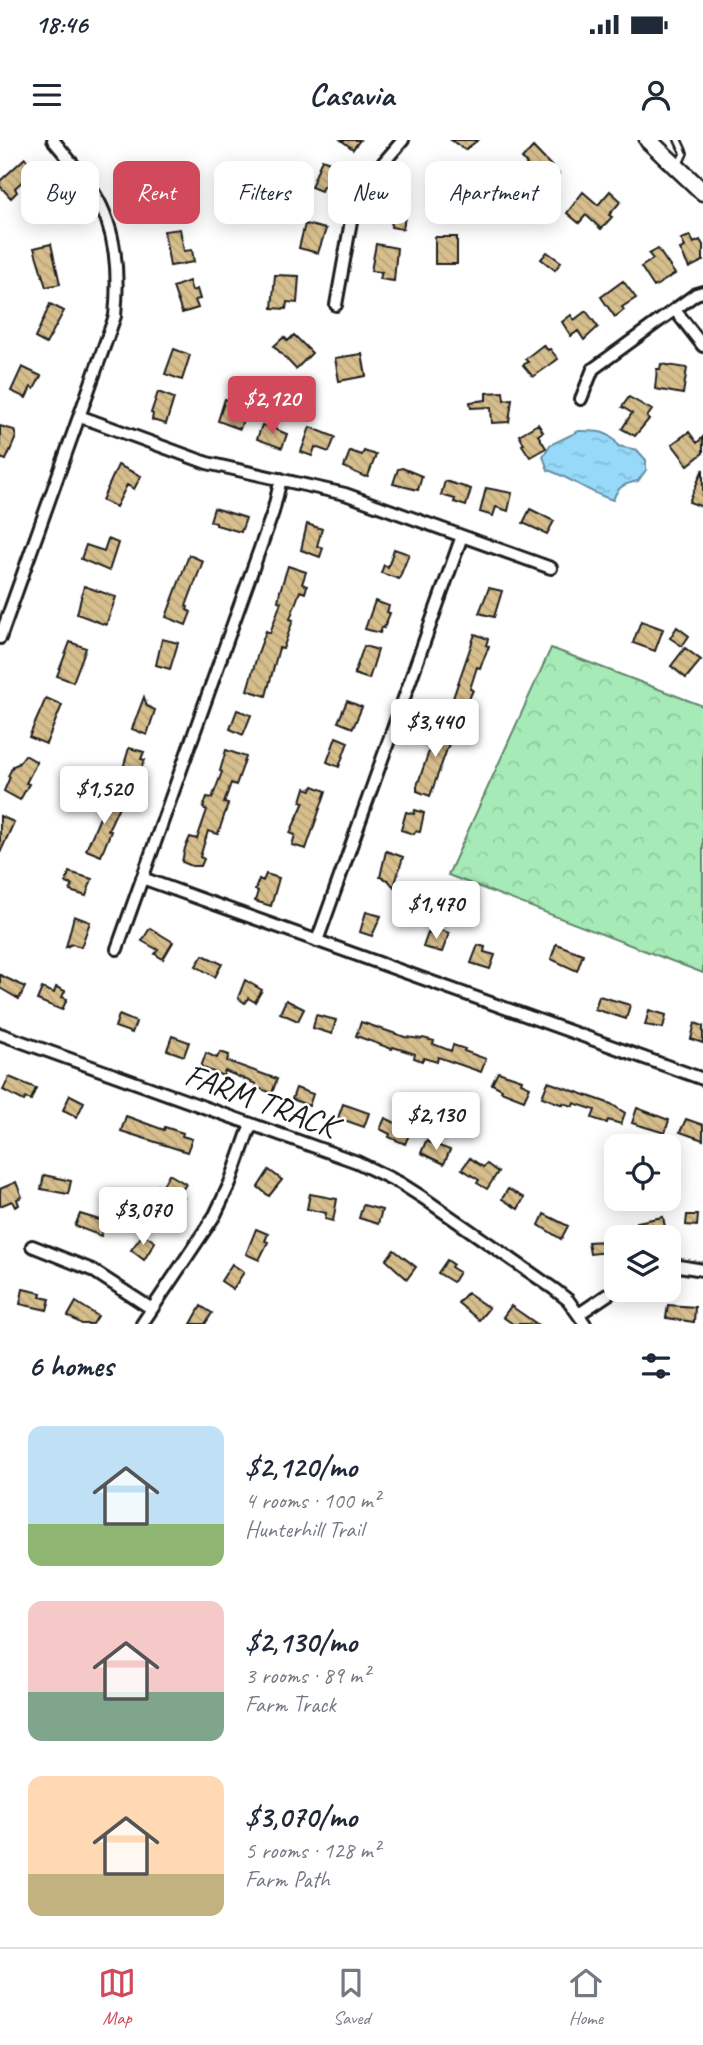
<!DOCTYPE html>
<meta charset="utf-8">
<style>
body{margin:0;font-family:Caveat,sans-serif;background:#f6f6f7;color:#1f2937;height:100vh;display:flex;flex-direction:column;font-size:26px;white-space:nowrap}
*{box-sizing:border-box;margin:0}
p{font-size:23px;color:#747a83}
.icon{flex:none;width:38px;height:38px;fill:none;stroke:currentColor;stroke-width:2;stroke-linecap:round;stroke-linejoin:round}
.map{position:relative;height:1184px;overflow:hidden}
.side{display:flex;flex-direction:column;background:#fff;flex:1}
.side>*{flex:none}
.hud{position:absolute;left:21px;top:21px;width:662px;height:63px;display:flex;gap:14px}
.fabs{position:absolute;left:604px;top:994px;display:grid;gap:14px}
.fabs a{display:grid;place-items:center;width:77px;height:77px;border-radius:14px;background:#fff;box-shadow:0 4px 18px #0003;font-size:35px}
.price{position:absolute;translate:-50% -60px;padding:0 16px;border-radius:7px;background:#fff;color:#222;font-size:23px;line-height:46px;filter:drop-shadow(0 2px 4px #0008)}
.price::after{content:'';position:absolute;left:50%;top:42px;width:21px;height:16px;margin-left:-10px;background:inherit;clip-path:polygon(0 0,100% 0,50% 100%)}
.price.current{background:#d1495b;color:#fff}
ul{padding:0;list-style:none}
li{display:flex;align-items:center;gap:21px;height:175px;padding:0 28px}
li span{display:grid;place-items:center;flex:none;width:196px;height:140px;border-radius:14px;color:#555}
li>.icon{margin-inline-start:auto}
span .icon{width:84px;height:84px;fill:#fffc;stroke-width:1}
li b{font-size:30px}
h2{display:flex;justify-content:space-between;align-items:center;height:84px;padding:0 28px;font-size:30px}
.tag{padding:0 24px;border-radius:14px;background:#fff;box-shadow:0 4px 18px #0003;font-size:24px;line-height:63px}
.tag.current{background:#d1495b;color:#fff}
.status{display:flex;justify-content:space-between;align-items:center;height:49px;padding:0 35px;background:#fff;direction:ltr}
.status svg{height:19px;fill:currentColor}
header{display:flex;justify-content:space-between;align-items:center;height:91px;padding:0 28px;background:#fff;font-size:32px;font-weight:600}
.tabs{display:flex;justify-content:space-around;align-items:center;height:98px;border-top:2px solid #e0e1e3;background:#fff;font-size:19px;color:#747a83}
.tabs a{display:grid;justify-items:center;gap:4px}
.tabs .current{color:#d1495b}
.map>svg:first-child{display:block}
.forest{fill:url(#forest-crowns);stroke:#61846a;stroke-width:2}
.water{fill:url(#water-ripples);stroke:#668da1;stroke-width:2}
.building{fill:url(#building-back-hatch);stroke:#1c1c1c;stroke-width:2}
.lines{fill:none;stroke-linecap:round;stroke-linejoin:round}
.lane-casing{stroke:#1c1c1c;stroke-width:10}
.street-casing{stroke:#1c1c1c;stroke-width:16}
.secondary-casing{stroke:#1c1c1c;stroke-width:21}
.lane{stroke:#fff;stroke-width:5}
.street{stroke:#fff;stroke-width:10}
.secondary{stroke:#fff;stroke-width:16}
.labels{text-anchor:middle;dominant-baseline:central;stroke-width:5;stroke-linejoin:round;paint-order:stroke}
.street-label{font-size:33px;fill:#1c1c1c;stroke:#fff}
</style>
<div class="status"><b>18:46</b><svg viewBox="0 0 49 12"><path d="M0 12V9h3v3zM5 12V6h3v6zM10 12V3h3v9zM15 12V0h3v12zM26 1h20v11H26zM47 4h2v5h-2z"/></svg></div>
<header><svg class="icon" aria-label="menu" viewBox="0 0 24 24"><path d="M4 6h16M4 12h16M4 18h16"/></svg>Casavia<svg class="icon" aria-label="person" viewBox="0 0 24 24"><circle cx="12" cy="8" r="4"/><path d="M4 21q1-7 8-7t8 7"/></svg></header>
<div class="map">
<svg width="703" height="1184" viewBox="0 0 703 1184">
<defs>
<pattern id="forest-crowns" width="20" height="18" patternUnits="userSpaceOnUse" patternTransform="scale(1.75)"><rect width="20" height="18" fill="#a6ebb7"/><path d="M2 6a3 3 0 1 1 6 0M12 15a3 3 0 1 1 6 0" fill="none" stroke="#8ec99d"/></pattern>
<pattern id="water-ripples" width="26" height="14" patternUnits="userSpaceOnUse" patternTransform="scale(1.75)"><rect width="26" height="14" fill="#97d9f9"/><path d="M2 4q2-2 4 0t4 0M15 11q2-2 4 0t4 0" fill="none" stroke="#82bad5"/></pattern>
<pattern id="building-back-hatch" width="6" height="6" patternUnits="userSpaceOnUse" patternTransform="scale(1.75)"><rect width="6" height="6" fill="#d7be8d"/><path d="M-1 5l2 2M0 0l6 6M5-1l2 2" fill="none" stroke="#b8a379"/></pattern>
</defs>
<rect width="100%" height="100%" fill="#fff"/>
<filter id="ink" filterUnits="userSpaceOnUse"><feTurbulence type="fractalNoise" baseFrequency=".0143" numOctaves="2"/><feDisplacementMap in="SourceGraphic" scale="14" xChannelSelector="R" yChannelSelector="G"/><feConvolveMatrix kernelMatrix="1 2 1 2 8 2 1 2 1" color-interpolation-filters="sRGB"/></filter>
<g filter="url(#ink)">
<!-- forest -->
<path class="forest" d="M551,508L703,566V833L448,735Z"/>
<!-- water -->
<path class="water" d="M579,291C595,291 610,290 618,306L637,310L646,320V330L638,341C624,344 618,346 613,360C589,353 571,338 548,330L543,316L550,305Z"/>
<!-- building -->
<path class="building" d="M341,0H360L353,9Z
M451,0H478L465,10Z
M533,7L559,34L549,44L537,33L532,38L523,29L527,24L522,19Z
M25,18L35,30L15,48L17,52L11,58L0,46V41Z
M322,19L343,27L334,50L323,46L321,51L311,47Z
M155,32L166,58L150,65L141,38Z
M610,51L621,61L609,75L612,77L601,89L586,75L579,83L567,73L583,52L598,65Z
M385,53L408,57L403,89L391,87L392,81L381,79Z
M305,84L326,89L318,113L299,108Z
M180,89L184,111L192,110L194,122L170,126L164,91Z
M690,96L694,103L700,100L703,105V121L689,128L680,109L685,107L681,99Z
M435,97H457V124H435Z
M51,104L60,144L46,147L34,108Z
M376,104L397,108L394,141L380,139L382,132L371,131Z
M658,109L675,134L654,147L641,127L653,119L649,114Z
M547,112L561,122L555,130L541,119Z
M275,135L299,136L297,163L287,162L286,169L272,168Z
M189,141L192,151L197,149L200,159L195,160L198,168L182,173L173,147Z
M623,141L636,158L622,167L624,170L615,177L601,157Z
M50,164L64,171L46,204L35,198Z
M586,171L598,187L584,200L578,191L571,196L562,182L571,175L574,180Z
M294,195L312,213L296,229L274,206L284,197L288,201Z
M543,205L548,210L550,209L558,219L533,237L523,225L528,222L525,219Z
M174,209L190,215L182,240L165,234Z
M362,214L366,236L339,241L335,218Z
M661,224L687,228L683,254L655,249L657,229H660Z
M22,227L41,236L34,249L31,247L26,258L11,251Z
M158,252L174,258L166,284L152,280L153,274L151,273Z
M503,252L504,260L512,259L509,282L492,283L491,267L471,268L470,262L486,260V253Z
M629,257L652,270L647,277L649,279L635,296L622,289L632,273L622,267Z
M225,259L247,267L240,289L218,281Z
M538,284L543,292L538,295L546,308L530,317L522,305L524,304L519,295Z
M262,285L275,288V289L287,294L282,308L257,299Z
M0,286L14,290L16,297L6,320L0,318Z
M310,287L335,297L329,312L315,307L312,316L301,312Z
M689,292L697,303L703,297V313L688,325L672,304Z
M350,311L362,315L364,311L376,315L368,336L365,337L344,327Z
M118,325L141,336L134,349L127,345L116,367L102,360Z
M402,328L422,336L418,350L393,344L398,329Z
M703,329V367L689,362Z
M445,341L471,349L466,366L454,362L455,359L441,355Z
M486,348L512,353L508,371L496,367L493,376L480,372Z
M214,368L246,378L241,392L216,385V383L210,381Z
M530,369L554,381L547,394L523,383Z
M307,384L322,389L317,406L323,408L320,417L301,410Z
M108,399L118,403L109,431L81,419L86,405L104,411Z
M394,409L409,414L399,439L381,433L384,425L388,427Z
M189,415L203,421L186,466L188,467L187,470L191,472L186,485L166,477Z
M288,426L306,432L302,444L307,446L305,453L300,451L290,479L293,480L283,509L279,508L266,556L247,550L258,513L266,491L270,493L281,462L278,461L280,451Z
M84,446L116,457L106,485L77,474Z
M489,448L502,451L494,477L479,473Z
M375,461L389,466L387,472L390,473L384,488L382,487L380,493L365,489Z
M641,481L663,489L655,511L633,503Z
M677,487L689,496L682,506L670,498Z
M475,494L488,499L486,505L489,506L480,528L477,527L470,549L473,550L466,566L452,561Z
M162,499L178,503L170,529L156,525Z
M70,502L86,508L73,542L57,536Z
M364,506L378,510L369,539L354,534Z
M685,508L701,520L686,538L671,526Z
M144,557L147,566L155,570L147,595L132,589Z
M46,558L62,565L46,604L29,597Z
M347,561L362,567L353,588L338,582Z
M237,570L251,575L243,595L230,589Z
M443,582L455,587L430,656L417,651V646L436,591L439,592Z
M336,597L348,602L339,627L327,622Z
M129,608L144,612L141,619L145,620L136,640L121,635Z
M226,610L246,617L236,645L231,643L224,663L228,664L218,694L208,691L200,717L204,719L201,726H192L182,722L185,708L190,697L197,699L207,670L203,668L207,657L212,658L222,632L220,631Z
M25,615L37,622L26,643L29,644L20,660L4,651L10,637L8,636L13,626L18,624Z
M313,646L326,651L306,709L292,705L295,695L290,693L304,662L301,661L305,648L311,650Z
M110,654L122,660L108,690L111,691L101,716L86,710Z
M415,670L424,673L420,692L416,691L414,694L401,690L406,672L414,674Z
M0,676L14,682L0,713Z
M386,711L403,717L394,747L388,740L380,737Z
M69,732L92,739L86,756L70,751L72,745L66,743Z
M266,734L279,738L271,766L255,761L258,751L255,750L259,739L263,741Z
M366,772L381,776L372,796L360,792Z
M74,776L90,782L81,807L72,804L66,807Z
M150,788L173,802L163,819L155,814L158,810L142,801Z
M441,790L449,793L442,812L423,807L428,793L436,796Z
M556,804L583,814L577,831L551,819Z
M478,805L485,807L484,812L495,815L490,829L471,823Z
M203,815L222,824L215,837L196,826Z
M0,835L25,847L19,859L0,848Z
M245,840L262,850L255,862L248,858L245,863L238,858Z
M56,847L65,851L62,857L67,859L62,870L37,860L42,848L54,853Z
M599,856L630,865L626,879L595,869Z
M286,860L304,869L298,881L280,873Z
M649,870L666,875L663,888L645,885Z
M119,875L136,882L132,893L115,887Z
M316,875L336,880L332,894L313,888Z
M361,882L405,897L422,899L423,898L434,901L433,904L451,911L453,905L465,909L464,911L486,919L481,932L438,917L437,922L424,918L422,921L414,918L415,914L393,907L392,909L356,896Z
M695,883L703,886V903L691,899Z
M172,896L189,902L184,916L167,910Z
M220,912L229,915L227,921L277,939L272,953L255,947L256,944L225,931L223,936L201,927L206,913L217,918Z
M498,932L522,940L521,943L530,947L524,960L501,951L502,949L492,944Z
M9,937L36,948L31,960L26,958L24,961L3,950Z
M548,942L611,964L625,973L621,984L608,980L607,983L592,978L595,970L574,963L573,966L563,963V965L542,957Z
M296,948L313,954L309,966L292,959Z
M70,955L84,962L77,977L63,970Z
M343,964L369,973L364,987L338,978Z
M637,968L669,980L665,993L632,983Z
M126,976L164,990L165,987L183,993L182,996L192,999L187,1012L121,991Z
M385,978L411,990L405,1004L389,997L390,994L380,989Z
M686,979L703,985V1000L680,992Z
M426,1001L450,1010L444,1024L421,1013Z
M470,1018L483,1027L487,1024L498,1032L487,1049L477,1043L479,1040L462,1029Z
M269,1030L282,1040L269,1056L258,1047Z
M169,1034L186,1044L180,1053L184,1058L179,1068L153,1054L158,1045L162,1047Z
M44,1035L71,1041L68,1054L41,1049Z
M16,1042L22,1057L17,1059L19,1065L15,1067L12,1061L0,1066V1049Z
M508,1049L524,1058L518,1069L502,1059Z
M310,1054L337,1059L333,1081L325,1079L326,1073L307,1069Z
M363,1065L382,1070L378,1084L359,1078Z
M80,1074L106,1082L101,1096L75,1086Z
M544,1074L568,1086L561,1099L539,1085Z
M687,1075H698L697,1086L686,1085Z
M663,1077L666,1092L639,1095L637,1082Z
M256,1089L268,1094L265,1101L268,1102L259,1120L246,1114Z
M143,1094L155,1102L144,1120L131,1110Z
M606,1101L607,1112L590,1114L588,1102Z
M394,1110L416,1127L407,1139L386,1120Z
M447,1120L453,1124L451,1127L459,1132L453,1142L438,1133Z
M232,1124L244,1132L233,1149L221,1141Z
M23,1149L41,1153L40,1157L50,1159L47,1170L20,1164Z
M467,1153L489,1168L479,1180L458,1163Z
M76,1162L98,1176L93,1184H82L68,1176Z
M668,1165L695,1167L694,1182L666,1178Z
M201,1166L212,1173L205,1184H191Z
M511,1166L537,1184H513L503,1177Z"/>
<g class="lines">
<defs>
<path id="lane" d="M678,26L684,13L678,0"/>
<path id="street" d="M336,165L353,70L358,52L403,0
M675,170L703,206
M581,259L593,229L696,154L703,152
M79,276L207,323L345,354L551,428
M0,498L115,176C119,134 117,90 94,53C82,34 67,17 53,0
M142,738L703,939
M317,801L462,396
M117,809L273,372L281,339
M0,894L357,1022L400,1043L422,1057L554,1149L568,1160L585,1184
M32,1106L92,1130L152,1169
M668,1127L679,1126L703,1130
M579,1174L616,1149
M142,1184L215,1075L230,1043L251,984"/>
<path id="secondary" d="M648,0L703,52"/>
</defs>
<!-- lane casing -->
<use href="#lane" class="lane-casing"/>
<!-- street casing -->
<use href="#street" class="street-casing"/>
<!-- secondary casing -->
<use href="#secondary" class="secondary-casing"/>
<!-- lane -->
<use href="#lane" class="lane"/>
<!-- street -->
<use href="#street" class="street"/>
<!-- secondary -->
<use href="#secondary" class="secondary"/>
</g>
</g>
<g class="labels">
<!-- street labels -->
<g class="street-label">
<text transform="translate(261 960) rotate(20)">FARM TRACK</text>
</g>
</g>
</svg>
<div class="fabs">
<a><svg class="icon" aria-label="locate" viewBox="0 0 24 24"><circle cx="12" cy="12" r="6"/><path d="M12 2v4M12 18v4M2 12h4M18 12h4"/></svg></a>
<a><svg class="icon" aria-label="layers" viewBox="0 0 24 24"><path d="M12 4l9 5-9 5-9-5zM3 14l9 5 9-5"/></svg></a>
</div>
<b class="price current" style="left:272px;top:296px">$2,120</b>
<b class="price" style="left:435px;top:619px">$3,440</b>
<b class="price" style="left:104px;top:686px">$1,520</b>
<b class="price" style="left:436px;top:801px">$1,470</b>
<b class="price" style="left:436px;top:1012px">$2,130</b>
<b class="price" style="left:143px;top:1107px">$3,070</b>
<div class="hud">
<a class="tag">Buy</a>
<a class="tag current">Rent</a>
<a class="tag">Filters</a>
<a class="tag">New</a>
<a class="tag">Apartment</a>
</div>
</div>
<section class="side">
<h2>6 homes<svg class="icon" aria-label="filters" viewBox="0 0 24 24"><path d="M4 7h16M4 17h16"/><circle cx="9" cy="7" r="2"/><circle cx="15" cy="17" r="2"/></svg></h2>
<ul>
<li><span style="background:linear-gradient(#bfe0f5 70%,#8fb573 0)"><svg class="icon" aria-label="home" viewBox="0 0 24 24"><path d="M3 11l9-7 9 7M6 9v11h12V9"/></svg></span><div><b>$2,120/mo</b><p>4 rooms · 100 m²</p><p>Hunterhill Trail</p></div></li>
<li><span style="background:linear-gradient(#f6c9c9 65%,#7fa58c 0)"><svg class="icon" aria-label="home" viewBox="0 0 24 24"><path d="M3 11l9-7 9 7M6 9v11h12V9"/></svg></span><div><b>$2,130/mo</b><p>3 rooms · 89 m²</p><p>Farm Track</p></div></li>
<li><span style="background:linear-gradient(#ffd9b3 70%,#c2b280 0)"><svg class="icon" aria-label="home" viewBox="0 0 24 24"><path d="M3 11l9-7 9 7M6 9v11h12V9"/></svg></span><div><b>$3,070/mo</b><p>5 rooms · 128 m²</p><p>Farm Path</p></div></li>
</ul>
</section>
<nav class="tabs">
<a class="current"><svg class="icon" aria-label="map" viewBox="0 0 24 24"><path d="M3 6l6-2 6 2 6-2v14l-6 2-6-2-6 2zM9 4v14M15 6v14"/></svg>Map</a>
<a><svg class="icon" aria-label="saved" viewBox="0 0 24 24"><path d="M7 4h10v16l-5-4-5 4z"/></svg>Saved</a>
<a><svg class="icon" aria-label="home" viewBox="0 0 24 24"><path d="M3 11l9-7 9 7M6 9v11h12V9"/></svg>Home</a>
</nav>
